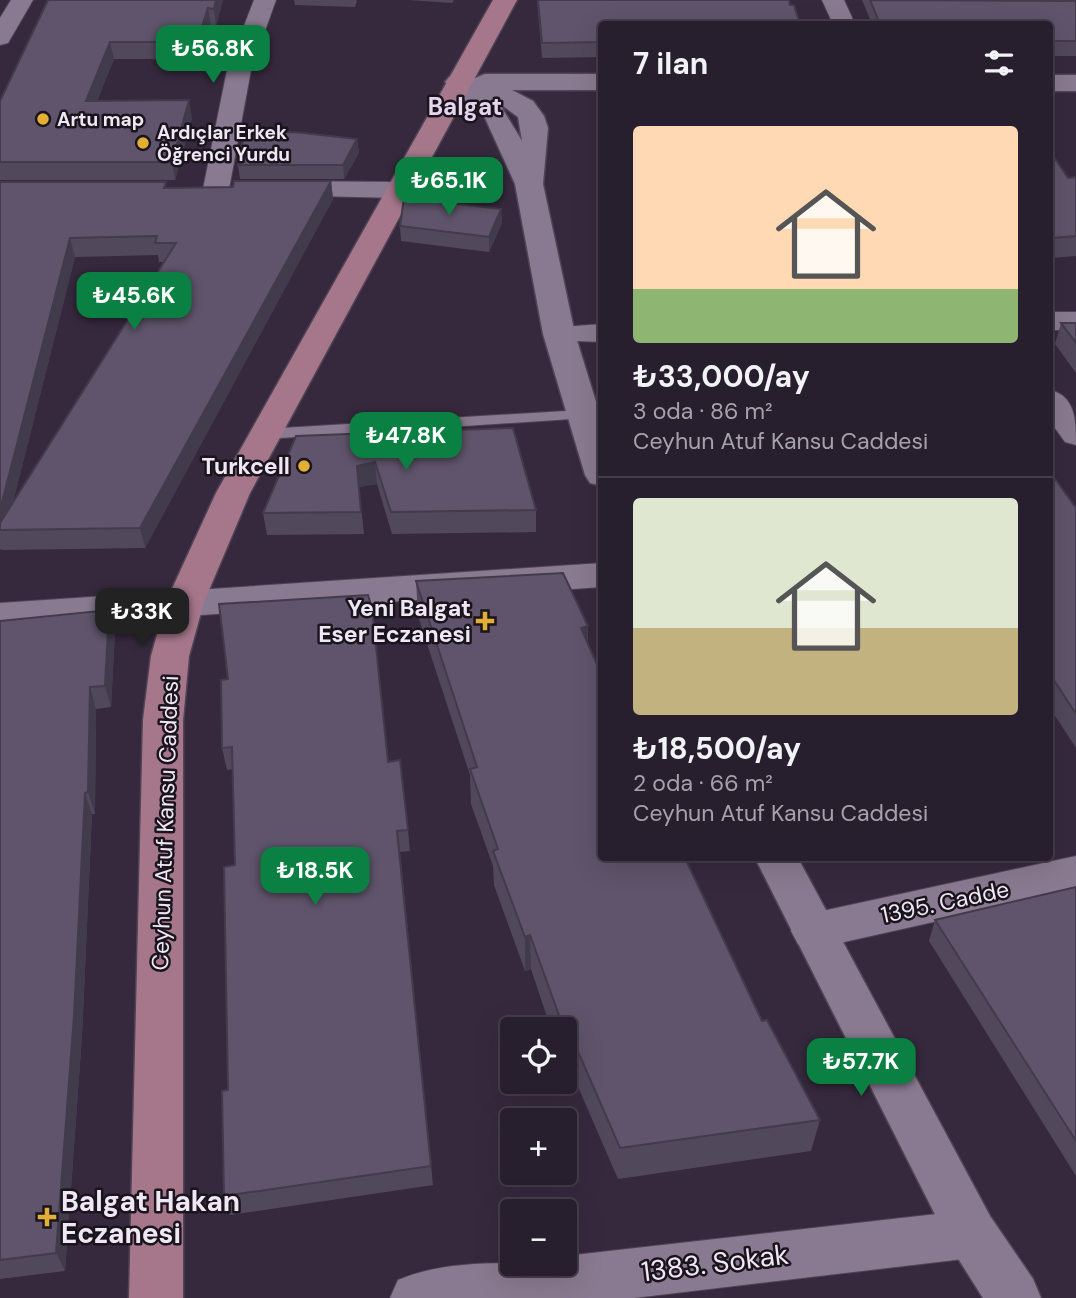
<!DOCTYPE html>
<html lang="tr">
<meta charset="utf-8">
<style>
body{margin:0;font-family:"DM Sans",sans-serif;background:#302736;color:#f1f3f6;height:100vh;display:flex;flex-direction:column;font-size:26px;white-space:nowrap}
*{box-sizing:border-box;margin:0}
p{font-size:23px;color:#a5a2aa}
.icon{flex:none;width:38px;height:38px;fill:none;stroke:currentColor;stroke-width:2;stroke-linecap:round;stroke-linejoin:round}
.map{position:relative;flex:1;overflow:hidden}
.side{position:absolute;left:598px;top:21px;width:455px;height:840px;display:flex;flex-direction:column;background:#281f2e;border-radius:7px;box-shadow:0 7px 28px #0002,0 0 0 2px #443d4a}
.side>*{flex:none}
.buttons{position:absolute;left:500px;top:1017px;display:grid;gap:14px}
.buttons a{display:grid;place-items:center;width:77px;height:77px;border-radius:7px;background:#281f2e;box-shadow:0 7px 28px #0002,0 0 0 2px #443d4a;font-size:35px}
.price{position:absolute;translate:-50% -60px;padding:0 16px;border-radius:14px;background:#0b8043;color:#fff;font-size:23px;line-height:46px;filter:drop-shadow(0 2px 4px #0008)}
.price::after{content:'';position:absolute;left:50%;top:42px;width:21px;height:16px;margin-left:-10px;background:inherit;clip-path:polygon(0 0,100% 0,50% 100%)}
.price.current{background:#222;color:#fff}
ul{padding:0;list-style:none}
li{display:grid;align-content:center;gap:14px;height:371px;padding:0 35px}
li+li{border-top:2px solid #443d4a}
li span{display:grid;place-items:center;height:217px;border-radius:7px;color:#555}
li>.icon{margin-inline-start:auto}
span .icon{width:126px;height:126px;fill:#fffc;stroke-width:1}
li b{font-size:30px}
h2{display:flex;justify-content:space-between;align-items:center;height:84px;padding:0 35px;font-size:30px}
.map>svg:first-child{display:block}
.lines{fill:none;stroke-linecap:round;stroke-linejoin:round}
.service-casing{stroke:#504455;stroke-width:2}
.minor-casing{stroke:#504455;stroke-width:2}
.tertiary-casing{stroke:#504455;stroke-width:3}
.secondary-casing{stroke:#504455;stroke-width:3}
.service{fill:#8a7a91;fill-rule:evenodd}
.minor{fill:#8a7a91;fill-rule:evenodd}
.tertiary{fill:#8a7a91;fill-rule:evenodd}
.secondary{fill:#a6778b;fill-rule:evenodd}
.wall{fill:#52485c;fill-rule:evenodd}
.shaded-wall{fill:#423b4b}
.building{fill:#5f546b;stroke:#423b4b;stroke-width:2}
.poi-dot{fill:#e2af34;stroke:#1a141d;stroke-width:2.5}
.labels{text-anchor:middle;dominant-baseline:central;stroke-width:5;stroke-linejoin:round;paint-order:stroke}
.far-poi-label{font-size:19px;font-weight:bold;fill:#f0e7f4;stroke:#1a141d;text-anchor:start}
.poi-label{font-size:23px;font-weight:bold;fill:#f0e7f4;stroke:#1a141d;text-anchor:end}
.street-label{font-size:23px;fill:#f0e7f4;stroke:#1a141d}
.far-district-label{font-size:24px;font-weight:bold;fill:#e6d5ef;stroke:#1a141d}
.near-poi-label{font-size:28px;font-weight:bold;fill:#f0e7f4;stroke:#1a141d;text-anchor:start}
.near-street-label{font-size:28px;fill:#f0e7f4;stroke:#1a141d}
</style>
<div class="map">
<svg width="1076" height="1298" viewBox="0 0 1076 1298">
<rect width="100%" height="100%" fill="#36293d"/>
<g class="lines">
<defs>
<path id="service" d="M582,410L590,415L587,418L265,439L257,434L265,429Z"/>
<path id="minor" d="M11,0H33L8,43L0,45V18Z
M254,0H276L251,70L229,189L225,195H207L203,189L227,70Z
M822,0H844L855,24H833Z
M281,181L399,182L408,184L412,190L408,196L399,198L272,195L268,189L272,183Z
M1050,312H1076V330H1050Z
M602,324V342L548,340L544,334L548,328Z
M1050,390C1076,396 1076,422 1076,445L1065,442L1050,421Z
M602,563V587L0,629V603Z
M1076,856V890L813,949L798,944L791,931L798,918L813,913Z
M972,1210L990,1217L997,1234L990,1251L972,1258L634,1298H390L398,1280C450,1258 511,1264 565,1264V1256Z"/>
<path id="tertiary" d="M458,74L475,78L485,74H602V90H512L533,101L544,116L548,128L543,184L575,334L602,421V486L590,483L585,475L543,334L515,184L485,118L445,82L449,77ZM499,103L518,117L522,141Z
M1050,75H1076V91H1050Z
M755,858H798L990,1216L1033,1279L1041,1298H983L954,1252Z"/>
<path id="secondary" d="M493,0H517L250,493L204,602L189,656L183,720V1298H129L143,720L151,656L166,602L216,493Z"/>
</defs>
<!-- service casing -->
<use href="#service" class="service-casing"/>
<!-- minor casing -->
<use href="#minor" class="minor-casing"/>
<!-- tertiary casing -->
<use href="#tertiary" class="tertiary-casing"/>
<!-- secondary casing -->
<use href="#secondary" class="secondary-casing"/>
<!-- service -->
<use href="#service" class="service"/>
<!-- minor -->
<use href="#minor" class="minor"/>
<!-- tertiary -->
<use href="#tertiary" class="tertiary"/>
<!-- secondary -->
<use href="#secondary" class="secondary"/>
</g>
<!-- wall -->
<path class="wall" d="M48,0H223L216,26H211L200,59H114L97,101L192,118L175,180H0V101Z
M294,0H357L355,7L295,5Z
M408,0H454L452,3Z
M537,0H789L602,24V57L542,58Z
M862,0L1076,1V56H1050V24H872Z
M357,139L359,153L344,179H240L238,165Z
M1050,151L1068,178L1076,177V256L1050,258Z
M331,181L333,199L145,548L2,550V549L0,550V182L167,188L233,187ZM158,255L159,262H164L13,502L75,257Z
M501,209L502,223L489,252L401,241L400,226Z
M1061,323H1076V373L1055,344Z
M296,436L536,510V532L392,534L377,484L359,487L364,534L267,535L263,513Z
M1050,472L1076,508V748L1050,708Z
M416,581L588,626V643L602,858L762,1021L820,1120L811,1151L618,1179L572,1073L567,1074L565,1069V1029H551L531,969L525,971L494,885L493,866L471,804L470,775L418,616Z
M109,610L115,632L111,707L96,709L95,814H92L82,1036L65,1271L0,1279V621Z
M221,680L388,762L408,830L410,851L400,852L433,1185L230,1215L224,1196L235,865L233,769L227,770L222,748Z
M1076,887V1176L929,941L935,920Z"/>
<!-- shaded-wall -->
<path class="shaded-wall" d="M216,0H223L216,26L214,9Z
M208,8L211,26L200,59L197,42Z
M110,42L114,59L90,119L86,101Z
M189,100L192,118L175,180L172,162Z
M357,139L359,153L344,179L343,165Z
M331,181L333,199L145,548L140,528Z
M501,209L502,223L489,252V237Z
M70,238L75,257L6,530H0V510Z
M375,462L377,484L359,487L357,466Z
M109,610L115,632L111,707L105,686Z
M588,626L587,662L581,628Z
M90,687L96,709L95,814L88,792Z
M85,793L92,814L82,1036L65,1271L56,1253Z
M530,935L531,969L525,971V937Z
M573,1040L572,1073L567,1074L568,1041Z"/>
<!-- building -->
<path class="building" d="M48,0H216L214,9L208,8L197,42H110L86,101L189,100L172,162H0V101Z
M538,0H789L790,5H794L800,24H602V42L542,43Z
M870,0L1076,1V41H1050V24H880Z
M294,132L357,139L343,165H238L244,134Z
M1050,151L1068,178L1076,177V236L1051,238L1050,236Z
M234,181H331L140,528L0,530V523L176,243H155L157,236L70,238L0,510V182H166L164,188L233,187Z
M404,198L501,209L489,237L400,226Z
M1061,323H1076V343Z
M513,428L536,510L391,512L375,462L357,466L361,512L263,513L296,436Z
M1050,472L1076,508V714L1050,674Z
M563,573L588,626L581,628L602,676V858H685L762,1021L767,1020L820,1120L620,1148L573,1040L568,1041L565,1034V1029H564L530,935L525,937L493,851L498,849L470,769L477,767L416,581Z
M368,595L372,608L388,762L400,760L408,830L397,831L431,1166L224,1196L222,1091L228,1090L224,867L235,865L232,747L222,748L221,680L228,679L219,604Z
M109,610L105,686L90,687L88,792L85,793L74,1016L56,1253L0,1260V621Z
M1076,887V1141L935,920Z"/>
<!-- markers -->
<g class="poi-dot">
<circle cx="43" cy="119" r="7"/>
<circle cx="143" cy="143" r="7"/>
<circle cx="304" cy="466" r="7"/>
<path d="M481.5 610.5h7v7h7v7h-7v7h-7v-7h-7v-7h7z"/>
<path d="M43.5 1206.5h7v7h7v7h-7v7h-7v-7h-7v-7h7z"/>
</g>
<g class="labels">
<!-- far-poi labels -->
<g class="far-poi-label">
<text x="57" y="119">Artu map</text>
<text x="157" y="132">Ardıçlar Erkek<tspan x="157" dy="22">Öğrenci Yurdu</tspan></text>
</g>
<!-- poi labels -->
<g class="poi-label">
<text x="290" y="466">Turkcell</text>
<text x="471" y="608">Yeni Balgat<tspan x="471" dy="26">Eser Eczanesi</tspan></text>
</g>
<!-- street labels -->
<g class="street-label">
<text transform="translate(165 823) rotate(-88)">Ceyhun Atuf Kansu Caddesi</text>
<text transform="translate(945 902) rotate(-12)">1395. Cadde</text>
</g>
<!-- far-district labels -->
<g class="far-district-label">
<text x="465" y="106">Balgat</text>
</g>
<!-- near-poi labels -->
<g class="near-poi-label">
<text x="61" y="1201">Balgat Hakan<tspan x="61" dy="32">Eczanesi</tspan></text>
</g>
<!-- near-street labels -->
<g class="near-street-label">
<text transform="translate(715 1263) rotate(-7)">1383. Sokak</text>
</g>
</g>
</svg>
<div class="buttons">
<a><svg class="icon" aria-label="locate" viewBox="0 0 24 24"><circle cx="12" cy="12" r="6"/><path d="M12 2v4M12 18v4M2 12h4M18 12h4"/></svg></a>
<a>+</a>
<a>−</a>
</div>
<b class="price" style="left:213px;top:85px">₺56.8K</b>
<b class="price" style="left:449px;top:217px">₺65.1K</b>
<b class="price" style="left:134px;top:332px">₺45.6K</b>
<b class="price" style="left:406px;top:472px">₺47.8K</b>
<b class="price current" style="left:142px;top:648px">₺33K</b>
<b class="price" style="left:315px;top:907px">₺18.5K</b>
<b class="price" style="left:861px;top:1098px">₺57.7K</b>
<section class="side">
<h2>7 ilan<svg class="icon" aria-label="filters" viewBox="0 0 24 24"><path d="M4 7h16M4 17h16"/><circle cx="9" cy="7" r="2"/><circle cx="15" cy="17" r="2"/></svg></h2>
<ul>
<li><span style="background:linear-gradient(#ffd9b3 75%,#8fb573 0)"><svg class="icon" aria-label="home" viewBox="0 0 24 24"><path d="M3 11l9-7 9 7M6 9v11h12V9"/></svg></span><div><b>₺33,000/ay</b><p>3 oda · 86 m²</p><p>Ceyhun Atuf Kansu Caddesi</p></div></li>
<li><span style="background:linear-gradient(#dfe7d0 60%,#c2b280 0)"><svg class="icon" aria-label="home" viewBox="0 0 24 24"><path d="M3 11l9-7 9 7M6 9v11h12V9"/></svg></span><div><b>₺18,500/ay</b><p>2 oda · 66 m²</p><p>Ceyhun Atuf Kansu Caddesi</p></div></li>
</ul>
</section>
</div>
